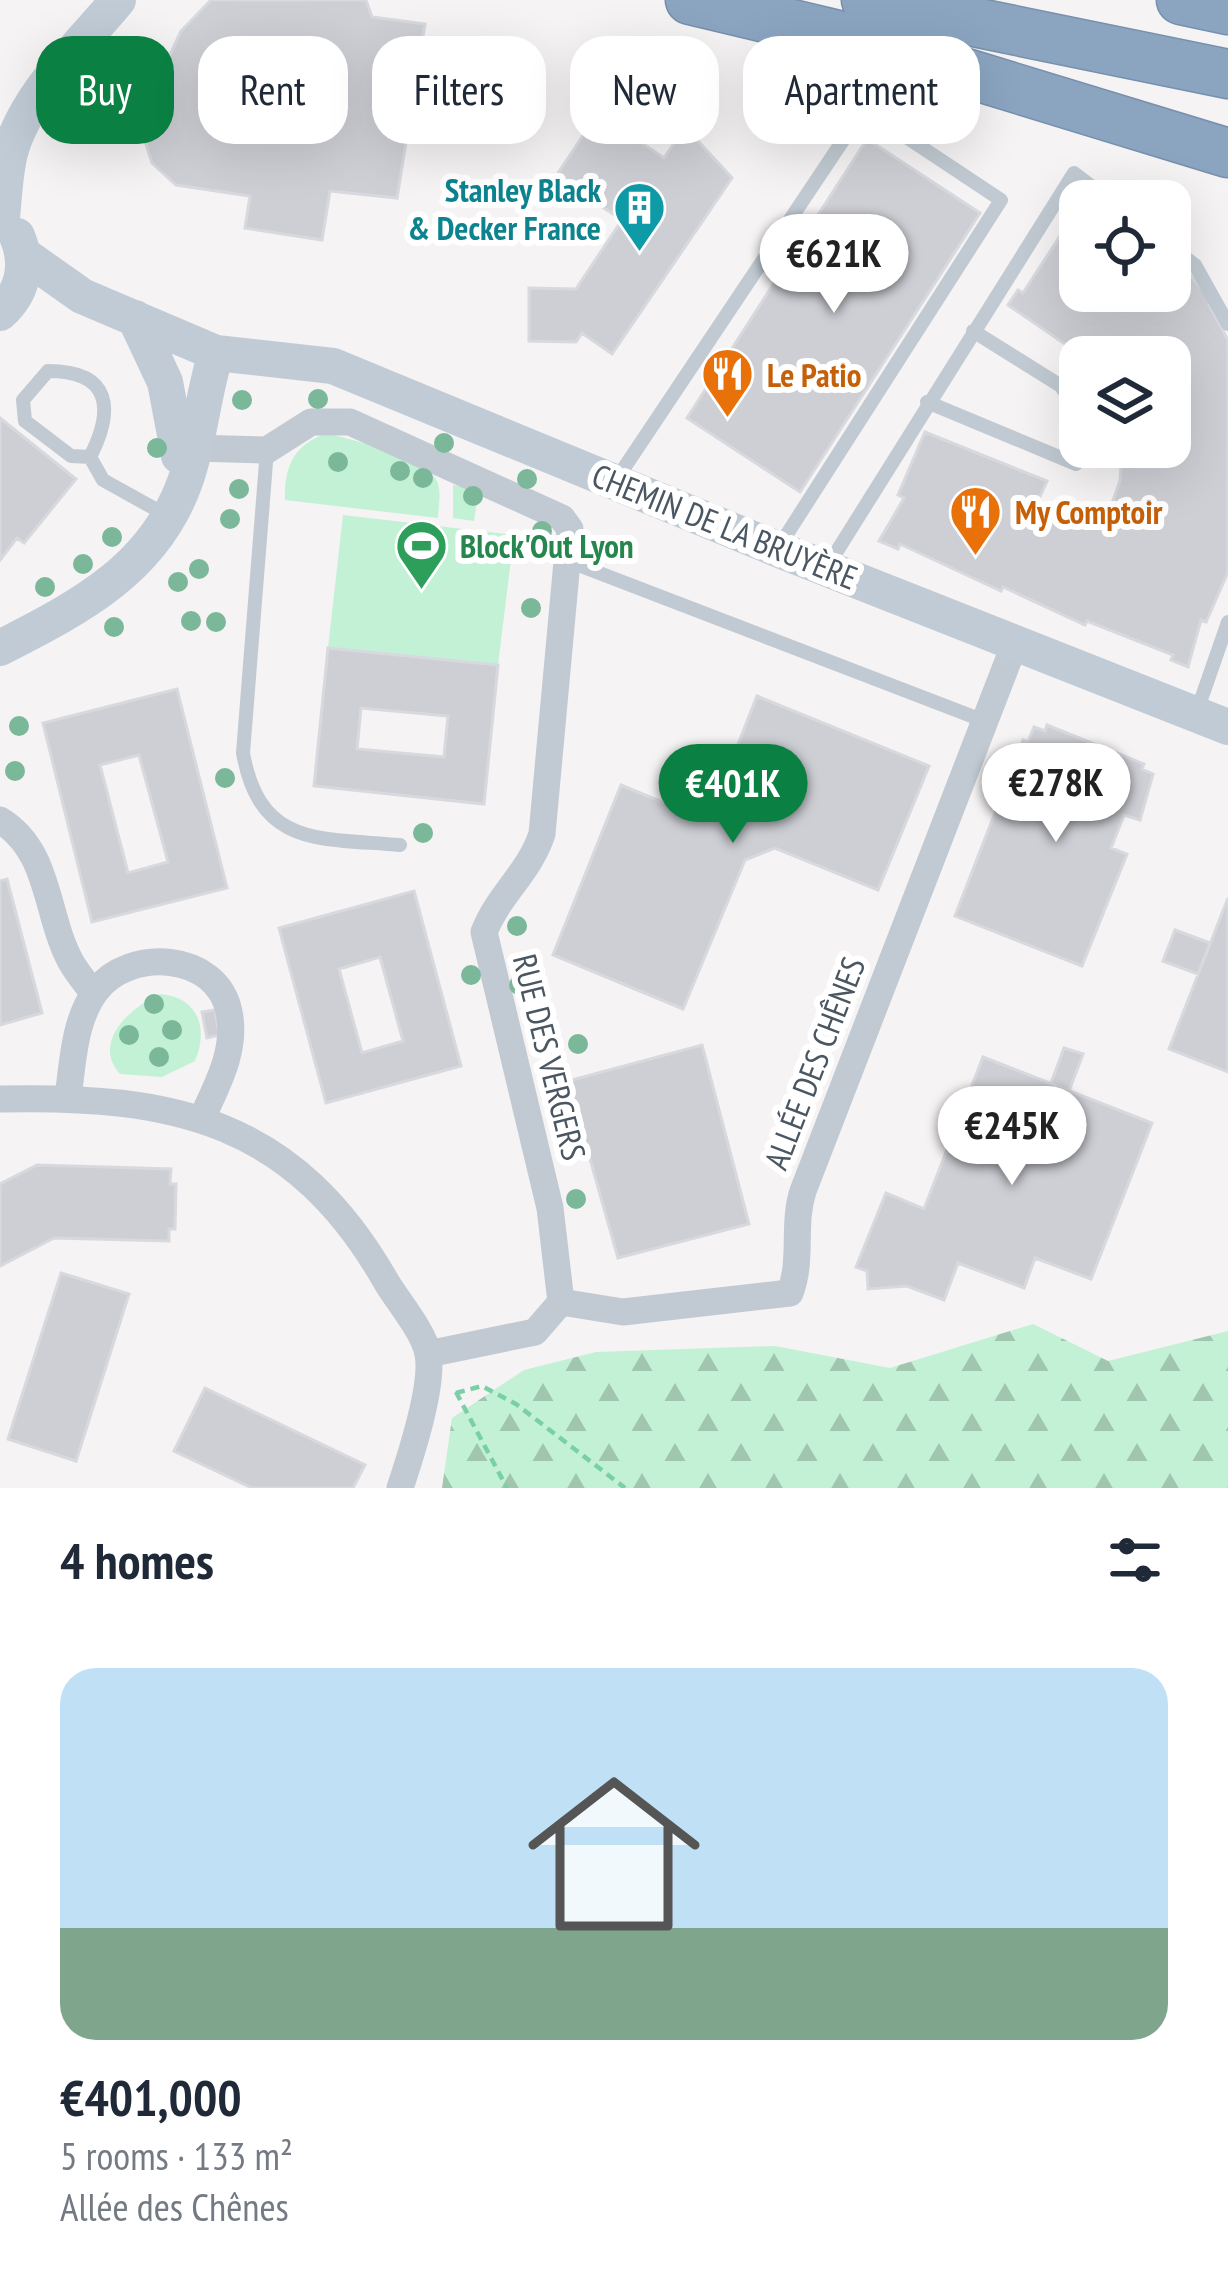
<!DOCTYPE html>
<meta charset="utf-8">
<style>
body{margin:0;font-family:"PT Sans Narrow",sans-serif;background:#f6f6f7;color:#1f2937;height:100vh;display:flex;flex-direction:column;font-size:45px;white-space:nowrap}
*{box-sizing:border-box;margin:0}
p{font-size:39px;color:#747a83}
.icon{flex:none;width:66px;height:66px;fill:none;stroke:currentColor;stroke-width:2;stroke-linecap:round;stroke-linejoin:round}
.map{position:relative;height:1488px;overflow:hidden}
.panel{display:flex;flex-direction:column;background:#fff;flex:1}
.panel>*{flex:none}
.guide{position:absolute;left:36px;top:36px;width:1158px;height:108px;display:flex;gap:24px}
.fabs{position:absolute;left:1059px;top:180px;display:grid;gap:24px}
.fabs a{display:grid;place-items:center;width:132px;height:132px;border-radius:24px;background:#fff;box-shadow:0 12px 48px #0002;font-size:60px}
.price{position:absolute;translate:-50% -102px;padding:0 27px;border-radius:42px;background:#fff;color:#222;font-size:39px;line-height:78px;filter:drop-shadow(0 3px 6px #0008)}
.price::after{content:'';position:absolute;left:50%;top:72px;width:36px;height:27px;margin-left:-18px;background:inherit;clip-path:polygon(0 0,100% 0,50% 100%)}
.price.selected{background:#0b8043;color:#fff}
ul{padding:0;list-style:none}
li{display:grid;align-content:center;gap:24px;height:636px;padding:0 60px}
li+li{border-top:3px solid #e0e1e3}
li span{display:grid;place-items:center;height:372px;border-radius:36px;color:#555}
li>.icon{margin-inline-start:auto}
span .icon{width:216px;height:216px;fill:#fffc;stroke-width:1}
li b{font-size:51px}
h2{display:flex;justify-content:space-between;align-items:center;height:144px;padding:0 60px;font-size:51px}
.pill{padding:0 42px;border-radius:36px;background:#fff;box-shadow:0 12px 48px #0002;font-size:42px;line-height:108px}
.pill.selected{background:#0b8043;color:#fff}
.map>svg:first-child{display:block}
.green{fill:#c3f1d5}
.forest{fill:url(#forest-firs)}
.building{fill:#cdcfd5;stroke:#d7d9de;stroke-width:3;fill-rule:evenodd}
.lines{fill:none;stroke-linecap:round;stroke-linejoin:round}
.highway-casing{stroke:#7690ad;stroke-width:51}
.path{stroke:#7ad0a6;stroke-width:4.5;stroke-dasharray:9 6;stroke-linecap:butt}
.lane{stroke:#c1cad2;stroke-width:14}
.street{stroke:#c1cad2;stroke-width:27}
.secondary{stroke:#c1cbd6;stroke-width:36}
.highway{stroke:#8ba5c1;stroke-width:48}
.tree{fill:#7bb799}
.labels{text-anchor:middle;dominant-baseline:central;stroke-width:12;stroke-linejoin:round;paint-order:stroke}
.culture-label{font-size:33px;font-weight:bold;fill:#0d838f;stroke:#fff;text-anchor:end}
.food-label{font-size:33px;font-weight:bold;fill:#c56008;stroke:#fff;text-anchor:start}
.street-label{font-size:33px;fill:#4a5661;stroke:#fff}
.leisure-label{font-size:33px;font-weight:bold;fill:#27864d;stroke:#fff;text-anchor:start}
</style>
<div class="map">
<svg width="1228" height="1488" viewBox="0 0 1228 1488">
<defs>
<pattern id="forest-firs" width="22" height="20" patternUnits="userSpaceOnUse" patternTransform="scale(3)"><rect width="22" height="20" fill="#c3f1d5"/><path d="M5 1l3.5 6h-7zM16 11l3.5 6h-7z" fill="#a0c6b0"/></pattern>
</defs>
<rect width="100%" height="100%" fill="#f5f3f3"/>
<!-- green -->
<path class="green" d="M325,434C347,436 423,460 435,478C443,489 438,506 438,518L285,500C284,467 294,445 325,434Z
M453,485L479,488L474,521L453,518Z
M343,515L514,535L498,665L328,648Z
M160,994C198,997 209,1028 195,1061L162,1077L120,1074C91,1042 131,1007 160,994Z"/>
<!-- forest -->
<path class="forest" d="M1033,1324L1108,1361L1228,1331V1488H442L452,1418L524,1370L596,1352L775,1346L890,1368Z"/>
<!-- building -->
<path class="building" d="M211,0H366L372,17L425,24L397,198L330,191L322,240L245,228L250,196L176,185L152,163L144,138L156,85L181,31Z
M598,113L664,158L685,127L732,178L612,354L582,333L576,342L529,341V288L576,289L622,220L556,176Z
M867,139L980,213L800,492L687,418Z
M1078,196L1085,201H1080V291H1170V258L1178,261L1214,303L1209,305L1228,340V572L1206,622L1201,620L1188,667L1171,660L1173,655L1087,621L1085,625L1003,587L1001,591L900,544L898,549L879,541L904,498L898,495L925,432L1047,481L1038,501L1103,528L1120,481L1122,447H1170V357H1084L1008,305L1018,290L1023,293L1073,216L1068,212Z
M0,418L76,479L24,543L17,538L0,560Z
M328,648L498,665L484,804L314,786ZM361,708L448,716L444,757L357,749Z
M177,689L227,888L92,922L43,723ZM139,755L168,862L128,873L100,765Z
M757,696L929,766L878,890L775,848L745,860L683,1009L553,955L621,785L708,821Z
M1047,725L1144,764L1142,769L1153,774L1140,820L1124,815L1111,848L1127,854L1082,966L955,916L998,805L1015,810L1027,778L1011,772L1023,740L1028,742L1034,727L1045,731Z
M7,879L42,1013L0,1025V881Z
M414,891L461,1066L326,1103L279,928ZM380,957L403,1041L362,1053L339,969Z
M1228,898V1072L1169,1049Z
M1175,930L1210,943L1198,974L1163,961Z
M215,1010L219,1035L207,1038L202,1012Z
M702,1045L749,1224L618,1258L568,1081Z
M1064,1048L1083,1054L1069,1091L1051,1083Z
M983,1057L1152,1123L1091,1279L1035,1258L1024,1288L958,1263L944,1300L907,1286L868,1289L867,1271L856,1267L886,1193L924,1209Z
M37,1165L171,1169L170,1184H176L175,1229H169V1241L54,1238L0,1266V1184Z
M61,1273L129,1294L76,1461L8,1439Z
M205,1388L365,1465L353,1488H252L174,1451Z"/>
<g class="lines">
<defs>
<path id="highway" d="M690,0L851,38L1228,153
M866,0L1228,74
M1181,0L1228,10"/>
</defs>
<!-- highway casing -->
<use href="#highway" class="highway-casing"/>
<!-- path -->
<path class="path" d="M456,1392L507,1488
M456,1393L482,1386L516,1404L625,1488"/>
<!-- lane -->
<path class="lane" d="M1170,246L1195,265L1228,324
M973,331L1061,386L1080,416
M927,402L1076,464L1080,432
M267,450L243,753C260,848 321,838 400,845
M90,457L71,456L25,421L23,400L48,371C112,371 114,410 90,457L103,480L168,516
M616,480L864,109L1001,200L780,545
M568,561L987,722
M827,567L1074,173L1111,201
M1196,714L1228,622"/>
<!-- street -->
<path class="street" d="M193,448L267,450L311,422H350L562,518L570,529L542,834C529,873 499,894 484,932L550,1208L561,1302
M0,820C51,851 45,915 71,962C77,973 86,983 94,994
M68,1097C73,1062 74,1020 96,991C129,947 217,952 229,1012C237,1050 217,1085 202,1118
M0,1099C175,1095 295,1121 387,1283C399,1303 424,1332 428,1354C434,1385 410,1458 400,1488
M428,1354L535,1332L561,1302L623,1312L790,1293C803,1259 792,1225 803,1191L1015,643"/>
<!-- secondary -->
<path class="secondary" d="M2,218C4,197 5,173 10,153C26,94 81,45 118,0
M24,255L82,296L216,353L333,366L777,549L1228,727
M0,313C23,292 29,265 17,236
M135,318L165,382L179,456
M0,648C80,607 155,569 186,479C200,438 203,394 216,353"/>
<!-- highway -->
<use href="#highway" class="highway"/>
</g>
<!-- trees -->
<g class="tree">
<circle cx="318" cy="399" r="10"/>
<circle cx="242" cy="400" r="10"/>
<circle cx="444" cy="443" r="10"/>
<circle cx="157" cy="448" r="10"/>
<circle cx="338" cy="462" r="10"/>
<circle cx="400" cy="471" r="10"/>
<circle cx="423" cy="478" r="10"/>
<circle cx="527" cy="479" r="10"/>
<circle cx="239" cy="489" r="10"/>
<circle cx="473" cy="496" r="10"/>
<circle cx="230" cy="519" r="10"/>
<circle cx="542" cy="531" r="10"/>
<circle cx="112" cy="537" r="10"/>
<circle cx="553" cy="553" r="10"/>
<circle cx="83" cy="564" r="10"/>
<circle cx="199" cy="569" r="10"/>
<circle cx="178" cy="582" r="10"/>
<circle cx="45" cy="587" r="10"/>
<circle cx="531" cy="608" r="10"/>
<circle cx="191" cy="621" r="10"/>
<circle cx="216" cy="622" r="10"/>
<circle cx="114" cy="627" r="10"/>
<circle cx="19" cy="726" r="10"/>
<circle cx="15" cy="771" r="10"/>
<circle cx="225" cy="778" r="10"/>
<circle cx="423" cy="833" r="10"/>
<circle cx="517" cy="926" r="10"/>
<circle cx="471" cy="975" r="10"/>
<circle cx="519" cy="985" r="10"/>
<circle cx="154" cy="1004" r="10"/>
<circle cx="172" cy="1030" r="10"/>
<circle cx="129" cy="1035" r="10"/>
<circle cx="578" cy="1044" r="10"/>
<circle cx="159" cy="1057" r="10"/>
<circle cx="576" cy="1199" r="10"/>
</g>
<!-- icons -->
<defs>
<symbol id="building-pin" viewBox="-11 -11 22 30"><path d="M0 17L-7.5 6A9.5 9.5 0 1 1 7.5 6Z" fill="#0f9aa8" stroke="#fff"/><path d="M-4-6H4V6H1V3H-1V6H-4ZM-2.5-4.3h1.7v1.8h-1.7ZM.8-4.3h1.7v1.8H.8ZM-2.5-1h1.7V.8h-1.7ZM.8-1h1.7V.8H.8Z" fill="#fff"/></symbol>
<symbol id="restaurant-pin" viewBox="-11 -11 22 30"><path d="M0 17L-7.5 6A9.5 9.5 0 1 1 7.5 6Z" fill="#e8710a" stroke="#fff"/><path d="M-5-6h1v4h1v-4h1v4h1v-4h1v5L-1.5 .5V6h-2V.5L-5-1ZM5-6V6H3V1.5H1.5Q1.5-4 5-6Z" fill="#fff"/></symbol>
<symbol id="stadium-pin" viewBox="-11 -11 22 30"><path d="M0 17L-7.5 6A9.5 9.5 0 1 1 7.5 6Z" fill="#2e9e5b" stroke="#fff"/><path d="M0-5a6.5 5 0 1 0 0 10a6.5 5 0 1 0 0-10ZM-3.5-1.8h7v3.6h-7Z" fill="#fff"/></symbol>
</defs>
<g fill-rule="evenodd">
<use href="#building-pin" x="610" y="178" width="59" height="81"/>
<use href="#restaurant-pin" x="698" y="344" width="59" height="81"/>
<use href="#restaurant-pin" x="946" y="482" width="59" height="81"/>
<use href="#stadium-pin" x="392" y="516" width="59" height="81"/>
</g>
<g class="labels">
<!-- culture labels -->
<g class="culture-label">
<text x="601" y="189">Stanley Black<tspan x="601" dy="38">&amp; Decker France</tspan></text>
</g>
<!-- food labels -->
<g class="food-label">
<text x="767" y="374">Le Patio</text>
<text x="1015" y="511">My Comptoir</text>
</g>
<!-- street labels -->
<g class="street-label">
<text transform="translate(725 526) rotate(22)">CHEMIN DE LA BRUYÈRE</text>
<text transform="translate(550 1057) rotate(76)">RUE DES VERGERS</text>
<text transform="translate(814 1063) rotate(-69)">ALLÉE DES CHÊNES</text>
</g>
<!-- leisure labels -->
<g class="leisure-label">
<text x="460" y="545">Block'Out Lyon</text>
</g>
</g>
</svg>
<div class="fabs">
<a><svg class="icon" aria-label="locate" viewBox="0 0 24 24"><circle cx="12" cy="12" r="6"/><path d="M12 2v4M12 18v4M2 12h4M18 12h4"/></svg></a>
<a><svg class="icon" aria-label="layers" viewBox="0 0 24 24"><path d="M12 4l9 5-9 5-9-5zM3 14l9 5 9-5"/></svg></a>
</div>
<b class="price" style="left:834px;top:316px">€621K</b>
<b class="price" style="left:1056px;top:845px">€278K</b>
<b class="price selected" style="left:733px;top:846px">€401K</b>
<b class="price" style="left:1012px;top:1188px">€245K</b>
<div class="guide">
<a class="pill selected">Buy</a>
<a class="pill">Rent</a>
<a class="pill">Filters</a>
<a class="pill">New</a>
<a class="pill">Apartment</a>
</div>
</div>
<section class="panel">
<h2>4 homes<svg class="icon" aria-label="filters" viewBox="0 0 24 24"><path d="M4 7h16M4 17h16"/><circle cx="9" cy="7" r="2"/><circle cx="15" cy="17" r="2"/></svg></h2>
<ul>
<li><span style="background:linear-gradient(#bfe0f5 70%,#7fa58c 0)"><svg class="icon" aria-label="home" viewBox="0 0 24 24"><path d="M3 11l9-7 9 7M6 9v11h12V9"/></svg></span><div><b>€401,000</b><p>5 rooms · 133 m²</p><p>Allée des Chênes</p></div></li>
</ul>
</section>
